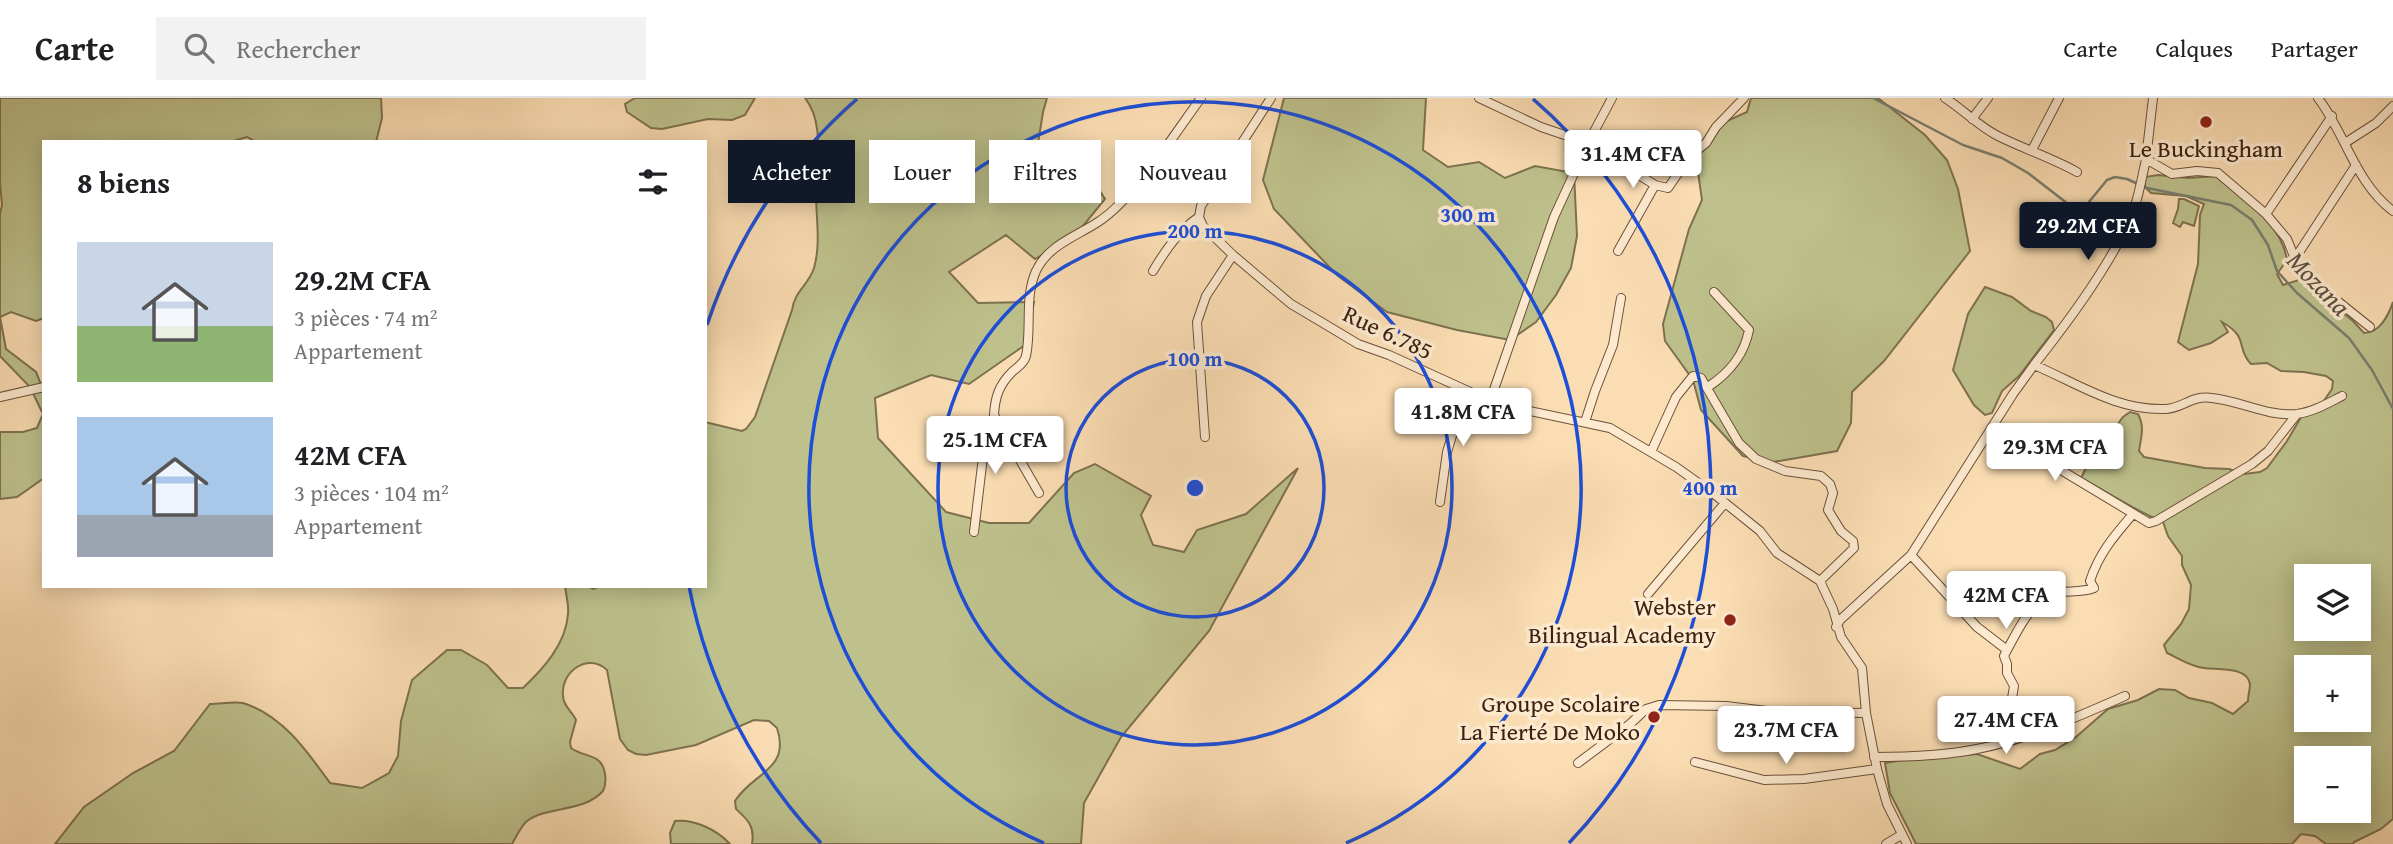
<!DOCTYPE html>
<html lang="fr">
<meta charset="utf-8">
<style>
body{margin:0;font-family:"Gentium Book Plus",serif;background:#f2f2f2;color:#202124;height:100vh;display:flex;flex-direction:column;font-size:26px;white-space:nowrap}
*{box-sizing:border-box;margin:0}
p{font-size:23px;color:#757577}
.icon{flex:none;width:38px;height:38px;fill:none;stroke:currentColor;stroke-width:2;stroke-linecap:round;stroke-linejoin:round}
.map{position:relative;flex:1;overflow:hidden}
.drawer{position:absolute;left:42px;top:42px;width:665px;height:448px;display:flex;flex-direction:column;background:#fff;border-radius:0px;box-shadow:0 4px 18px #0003}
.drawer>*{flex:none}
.guide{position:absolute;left:728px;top:42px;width:665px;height:63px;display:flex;gap:14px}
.tools{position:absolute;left:2294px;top:466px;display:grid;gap:14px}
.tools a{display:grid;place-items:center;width:77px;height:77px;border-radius:0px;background:#fff;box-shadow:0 4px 18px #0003;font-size:35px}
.price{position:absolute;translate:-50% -60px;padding:0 16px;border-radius:7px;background:#fff;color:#222;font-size:23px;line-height:46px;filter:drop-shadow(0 2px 4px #0008)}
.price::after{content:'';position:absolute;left:50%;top:42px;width:21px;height:16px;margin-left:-10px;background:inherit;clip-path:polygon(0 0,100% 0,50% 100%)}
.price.current{background:#111827;color:#fff}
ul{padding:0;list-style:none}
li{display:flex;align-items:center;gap:21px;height:175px;padding:0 35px}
li span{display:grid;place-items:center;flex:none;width:196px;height:140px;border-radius:0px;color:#555}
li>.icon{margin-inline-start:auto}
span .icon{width:84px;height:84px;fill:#fffc;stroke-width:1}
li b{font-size:30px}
h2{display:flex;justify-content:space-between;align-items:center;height:84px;padding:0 35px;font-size:30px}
.chip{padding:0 24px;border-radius:0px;background:#fff;box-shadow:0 4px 18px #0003;font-size:24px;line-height:63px}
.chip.current{background:#111827;color:#fff}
header{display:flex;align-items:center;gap:42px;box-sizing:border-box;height:98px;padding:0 35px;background:#fff;border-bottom:2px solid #e0e0e0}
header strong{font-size:33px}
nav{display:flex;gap:38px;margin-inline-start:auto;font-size:24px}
.search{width:490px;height:63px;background:#f2f2f2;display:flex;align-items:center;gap:18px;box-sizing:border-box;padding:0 24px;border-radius:0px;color:#757577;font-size:26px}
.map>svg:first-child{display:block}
.green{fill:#bec18c;stroke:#7e7150;stroke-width:2;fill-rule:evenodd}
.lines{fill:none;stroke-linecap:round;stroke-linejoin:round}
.stream{stroke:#787e6f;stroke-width:2.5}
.minor-casing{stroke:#6c503b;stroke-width:10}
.minor{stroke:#fce9ce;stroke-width:8}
.ring{fill:none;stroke:#1d4ed8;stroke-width:3.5}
.poi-dot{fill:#8f2418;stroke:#fce9ce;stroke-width:2.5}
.labels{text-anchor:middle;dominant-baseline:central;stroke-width:7;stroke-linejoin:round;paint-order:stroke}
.poi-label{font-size:24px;fill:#3d2113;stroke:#fce9ce;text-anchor:end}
.street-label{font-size:24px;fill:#3d2113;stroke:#fce9ce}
.water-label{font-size:26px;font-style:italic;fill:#5a5041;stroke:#fce9ce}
.centre{fill:#1d4ed8;stroke:#fce9ce;stroke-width:3.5}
.ring-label{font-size:21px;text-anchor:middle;font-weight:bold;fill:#1d4ed8;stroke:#fce9ce;stroke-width:7;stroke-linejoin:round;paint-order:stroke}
</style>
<header>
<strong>Carte</strong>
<div class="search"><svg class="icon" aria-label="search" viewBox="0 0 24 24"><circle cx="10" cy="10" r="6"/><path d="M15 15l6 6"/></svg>Rechercher</div>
<nav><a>Carte</a><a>Calques</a><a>Partager</a></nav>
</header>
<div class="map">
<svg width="2393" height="746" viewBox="0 0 2393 746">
<rect width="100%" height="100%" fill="#fbddb3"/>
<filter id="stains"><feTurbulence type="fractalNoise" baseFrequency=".00286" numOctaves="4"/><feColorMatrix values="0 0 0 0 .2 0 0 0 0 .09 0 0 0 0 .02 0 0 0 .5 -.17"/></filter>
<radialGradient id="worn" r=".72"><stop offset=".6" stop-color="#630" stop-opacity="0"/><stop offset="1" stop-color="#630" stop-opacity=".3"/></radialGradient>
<!-- green -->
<path class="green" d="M0,0H381L382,20L376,44H256L247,39L230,44H44V220L36,223L11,214L0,219L6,251L36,274L44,294V380L17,399L0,401V334H23L37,330L43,316L30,289L0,258V116L2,107L0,86Z
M635,0H755L745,17L732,22L708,21L662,31L651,30L627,14L625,6Z
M805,0H1047L1043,14L1035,64L1060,80L1087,73L1105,101L1074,139L1035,161L1006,137L949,174L978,205L1034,204L1025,247L969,286L931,277L875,300L878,340L946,414L989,425H1029L1074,375L1095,366L1151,398L1141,417L1153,447L1184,454L1197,432L1246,416L1298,370L1209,533L1121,639L1084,705L1081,746H752C755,728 748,722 736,711L735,703C752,675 791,672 777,630L769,623L754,622L696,647L646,657L636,656L628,652L620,641L607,572C588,554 560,574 563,598C563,608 572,613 576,622L570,644L571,650C585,660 602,655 605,676C606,683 606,687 603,693C583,715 550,707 527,723C521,728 516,739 512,746H55L84,709L133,675L174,653L210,606C220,606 234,603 243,605C282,617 307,653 330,685L362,690L389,675L398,658L401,623L412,582L447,552H461L487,567L508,590H523C543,571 566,546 568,516C569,507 566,497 565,488H588L593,491L600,488H705V324L742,333L746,331L755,319L792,212C795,192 808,188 814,170C821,146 816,120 816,95C815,64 826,27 805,0Z
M1284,0H1426L1423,52L1448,69L1479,64L1505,80L1535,68L1574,75L1577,138L1571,170L1556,197L1536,224L1510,242L1457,232L1387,214L1338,178L1274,111L1263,82Z
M1751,0H1878L1925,37L1947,62L1958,91L1970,153L1884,263L1852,294L1851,325L1837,353L1773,364L1743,358L1701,312L1693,282L1665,243L1663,226L1689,131L1702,102L1695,53L1718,27L1747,14Z
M2158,77L2188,80L2216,78C2243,101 2281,124 2287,162L2277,176L2283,187L2302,181L2353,223L2364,235C2380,235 2388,218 2393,204V721L2381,731L2354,744L2353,746H2326L2315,738L2301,736L2292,746H1916L1890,695L1885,665L1909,661L1977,656L2020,671L2040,656L2055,652L2076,639L2108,611L2138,602L2159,591L2175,592L2189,600L2212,605L2233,616L2248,603C2248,598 2250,591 2250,586C2247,568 2217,572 2204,570C2192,569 2178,560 2167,555L2164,547L2181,526L2189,511L2191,487L2182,467V458L2168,438L2163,424C2134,412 2109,395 2081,380L2088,366L2123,319L2130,314L2138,316C2145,329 2141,339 2139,353L2144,359L2205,370L2229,371L2244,376L2260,374L2267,370L2287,343L2303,316L2323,304L2332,291L2333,283L2326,278L2304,274L2281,273L2267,265L2251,266C2235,249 2250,240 2222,224L2228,234L2211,245L2189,252L2178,244L2198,166L2200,117L2204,106L2186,98L2151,95L2145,89V79ZM2306,478H2359V530H2306ZM2306,569H2359V621H2306ZM2306,660H2359V712H2306Z
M2179,101H2184L2199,108L2194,128L2183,124L2180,129L2173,125L2178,111Z
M1985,189L2012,199L2031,213L2046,219L2052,224L2054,232L2019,278L2002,293L1992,315L1985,317L1974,307L1953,272L1968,216Z
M675,723C695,721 717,732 730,746H671L670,735Z"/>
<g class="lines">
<!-- stream -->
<path class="stream" d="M1873,0L1963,47L2002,60L2028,75L2072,109L2084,110L2107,82L2115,79L2127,81L2147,90L2231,107L2252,122L2268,147L2277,173L2297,195L2349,240L2372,272L2393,311"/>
<defs>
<path id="minor" d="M1271,0L1201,108L1199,119L1203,128L1233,157L1291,206L1328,228L1358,246L1389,257L1490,303L1511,309L1610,330L1676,369L1714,396L1760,433L1777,455L1820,483L1833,511L1841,539L1862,570L1866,615L1877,671L1887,706L1907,746
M1479,0L1541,29L1588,45L1655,87L1618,153
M1945,0C1964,12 1978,28 1998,38C2024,51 2052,60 2077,74
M2153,0L2146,61L2172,76L2197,73L2218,75L2266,116L2287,141L2300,173L2370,229
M2318,0C2345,35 2356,86 2393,113
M1972,21L1988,0
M2345,45L2376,25L2393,8
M2032,52L2059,0
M1655,87L1668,90L1690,58L1706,45L1716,29L1744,0
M2266,116L2332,18
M2294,162L2356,67
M1153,173C1165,153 1179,132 1199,119
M2034,267C2067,225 2103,177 2127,128C2137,108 2141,84 2146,61
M1708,289C1729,275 1744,258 1749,232L1714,194
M0,299L44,289
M1490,303L1554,119L1588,45L1612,0
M1585,324L1595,293L1613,247L1621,200
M1991,330L2149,425L2156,423L2252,366L2268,353L2297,316
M1205,339L1197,224L1206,198L1233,157
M1651,354L1676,299L1693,278L1701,280L1739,345L1756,361L1785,373L1821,378L1830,386L1833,395L1828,412L1841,433L1853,443L1854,450L1820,483
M1039,395L994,317C995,299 999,287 1012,274C1017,269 1024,266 1026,258C1032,230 1024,200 1036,173C1048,147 1077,138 1098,124C1134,101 1175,35 1201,0
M1440,404L1447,354L1466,292
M974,434L983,359L994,317
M1911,457L1977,529L2007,552L2004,558L2007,566V575L2014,588L2005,644
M1648,496L1725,405
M1836,529L1840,522L1911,457L2013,296L2034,267C2077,285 2117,313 2166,311C2184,310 2191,297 2212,300C2241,303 2268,319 2297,316C2313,314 2328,305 2342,298
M2007,552C2021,527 2032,499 2062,494C2072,493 2084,494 2094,490L2090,483C2099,455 2115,437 2133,416
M1874,659C1908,659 1943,658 1977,651C2029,641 2077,619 2125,598
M1695,664L1764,682L1804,681L1877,671
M1578,665L1630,626L1646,611L1659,607L1726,608L1775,614L1866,615
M1886,746L1901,737"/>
</defs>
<!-- minor casing -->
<use href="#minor" class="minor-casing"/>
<!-- minor -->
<use href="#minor" class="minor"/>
</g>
<!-- distance rings -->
<g class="ring">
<circle cx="1195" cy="390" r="129"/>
<circle cx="1195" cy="390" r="257"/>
<path d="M1044 745A386 386 0 1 1 1346 745"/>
<path d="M821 745A515 515 0 0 1 689 488M707 227A515 515 0 0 1 857 1M1533 1A515 515 0 0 1 1569 745"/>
</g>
<!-- markers -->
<g class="poi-dot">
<circle cx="2206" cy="24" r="7"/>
<circle cx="1730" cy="522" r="7"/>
<circle cx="1654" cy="619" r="7"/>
</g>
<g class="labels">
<!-- poi labels -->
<g class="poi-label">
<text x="2206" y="50" text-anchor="middle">Le Buckingham</text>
<text x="1716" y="508">Webster<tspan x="1716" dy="28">Bilingual Academy</tspan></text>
<text x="1640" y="605">Groupe Scolaire<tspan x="1640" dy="28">La Fierté De Moko</tspan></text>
</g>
<!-- street labels -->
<g class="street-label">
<text transform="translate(1388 234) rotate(25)">Rue 6.785</text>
</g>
<!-- water labels -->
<g class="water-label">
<text transform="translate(2319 185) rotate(46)">Mozana</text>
</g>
</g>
<circle cx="1195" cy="390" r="10" class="centre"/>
<g class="ring-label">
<text x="1468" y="124">300 m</text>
<text x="1195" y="140">200 m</text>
<text x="1195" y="268">100 m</text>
<text x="1710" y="397">400 m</text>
</g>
<rect width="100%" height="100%" filter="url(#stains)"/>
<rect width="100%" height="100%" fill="url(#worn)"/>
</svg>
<div class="tools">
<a><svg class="icon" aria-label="layers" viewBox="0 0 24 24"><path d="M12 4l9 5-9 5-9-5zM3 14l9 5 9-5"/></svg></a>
<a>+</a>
<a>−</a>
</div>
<b class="price" style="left:1633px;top:92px">31.4M CFA</b>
<b class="price current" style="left:2088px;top:164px">29.2M CFA</b>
<b class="price" style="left:1463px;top:350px">41.8M CFA</b>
<b class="price" style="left:995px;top:378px">25.1M CFA</b>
<b class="price" style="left:2055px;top:385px">29.3M CFA</b>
<b class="price" style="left:2006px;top:533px">42M CFA</b>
<b class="price" style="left:2006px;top:658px">27.4M CFA</b>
<b class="price" style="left:1786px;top:668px">23.7M CFA</b>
<div class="guide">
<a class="chip current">Acheter</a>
<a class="chip">Louer</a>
<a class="chip">Filtres</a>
<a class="chip">Nouveau</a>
</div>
<section class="drawer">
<h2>8 biens<svg class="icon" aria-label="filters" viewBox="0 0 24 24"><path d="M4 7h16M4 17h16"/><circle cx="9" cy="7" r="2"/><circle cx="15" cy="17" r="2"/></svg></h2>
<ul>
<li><span style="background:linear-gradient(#c9d6e8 60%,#8fb573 0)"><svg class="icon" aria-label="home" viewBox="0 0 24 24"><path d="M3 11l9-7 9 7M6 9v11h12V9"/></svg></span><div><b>29.2M CFA</b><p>3 pièces · 74 m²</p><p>Appartement</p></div></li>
<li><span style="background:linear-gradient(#a9c7e8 70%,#9aa5b1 0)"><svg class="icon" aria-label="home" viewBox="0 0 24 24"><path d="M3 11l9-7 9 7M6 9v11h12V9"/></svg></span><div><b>42M CFA</b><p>3 pièces · 104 m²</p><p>Appartement</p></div></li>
</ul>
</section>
</div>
